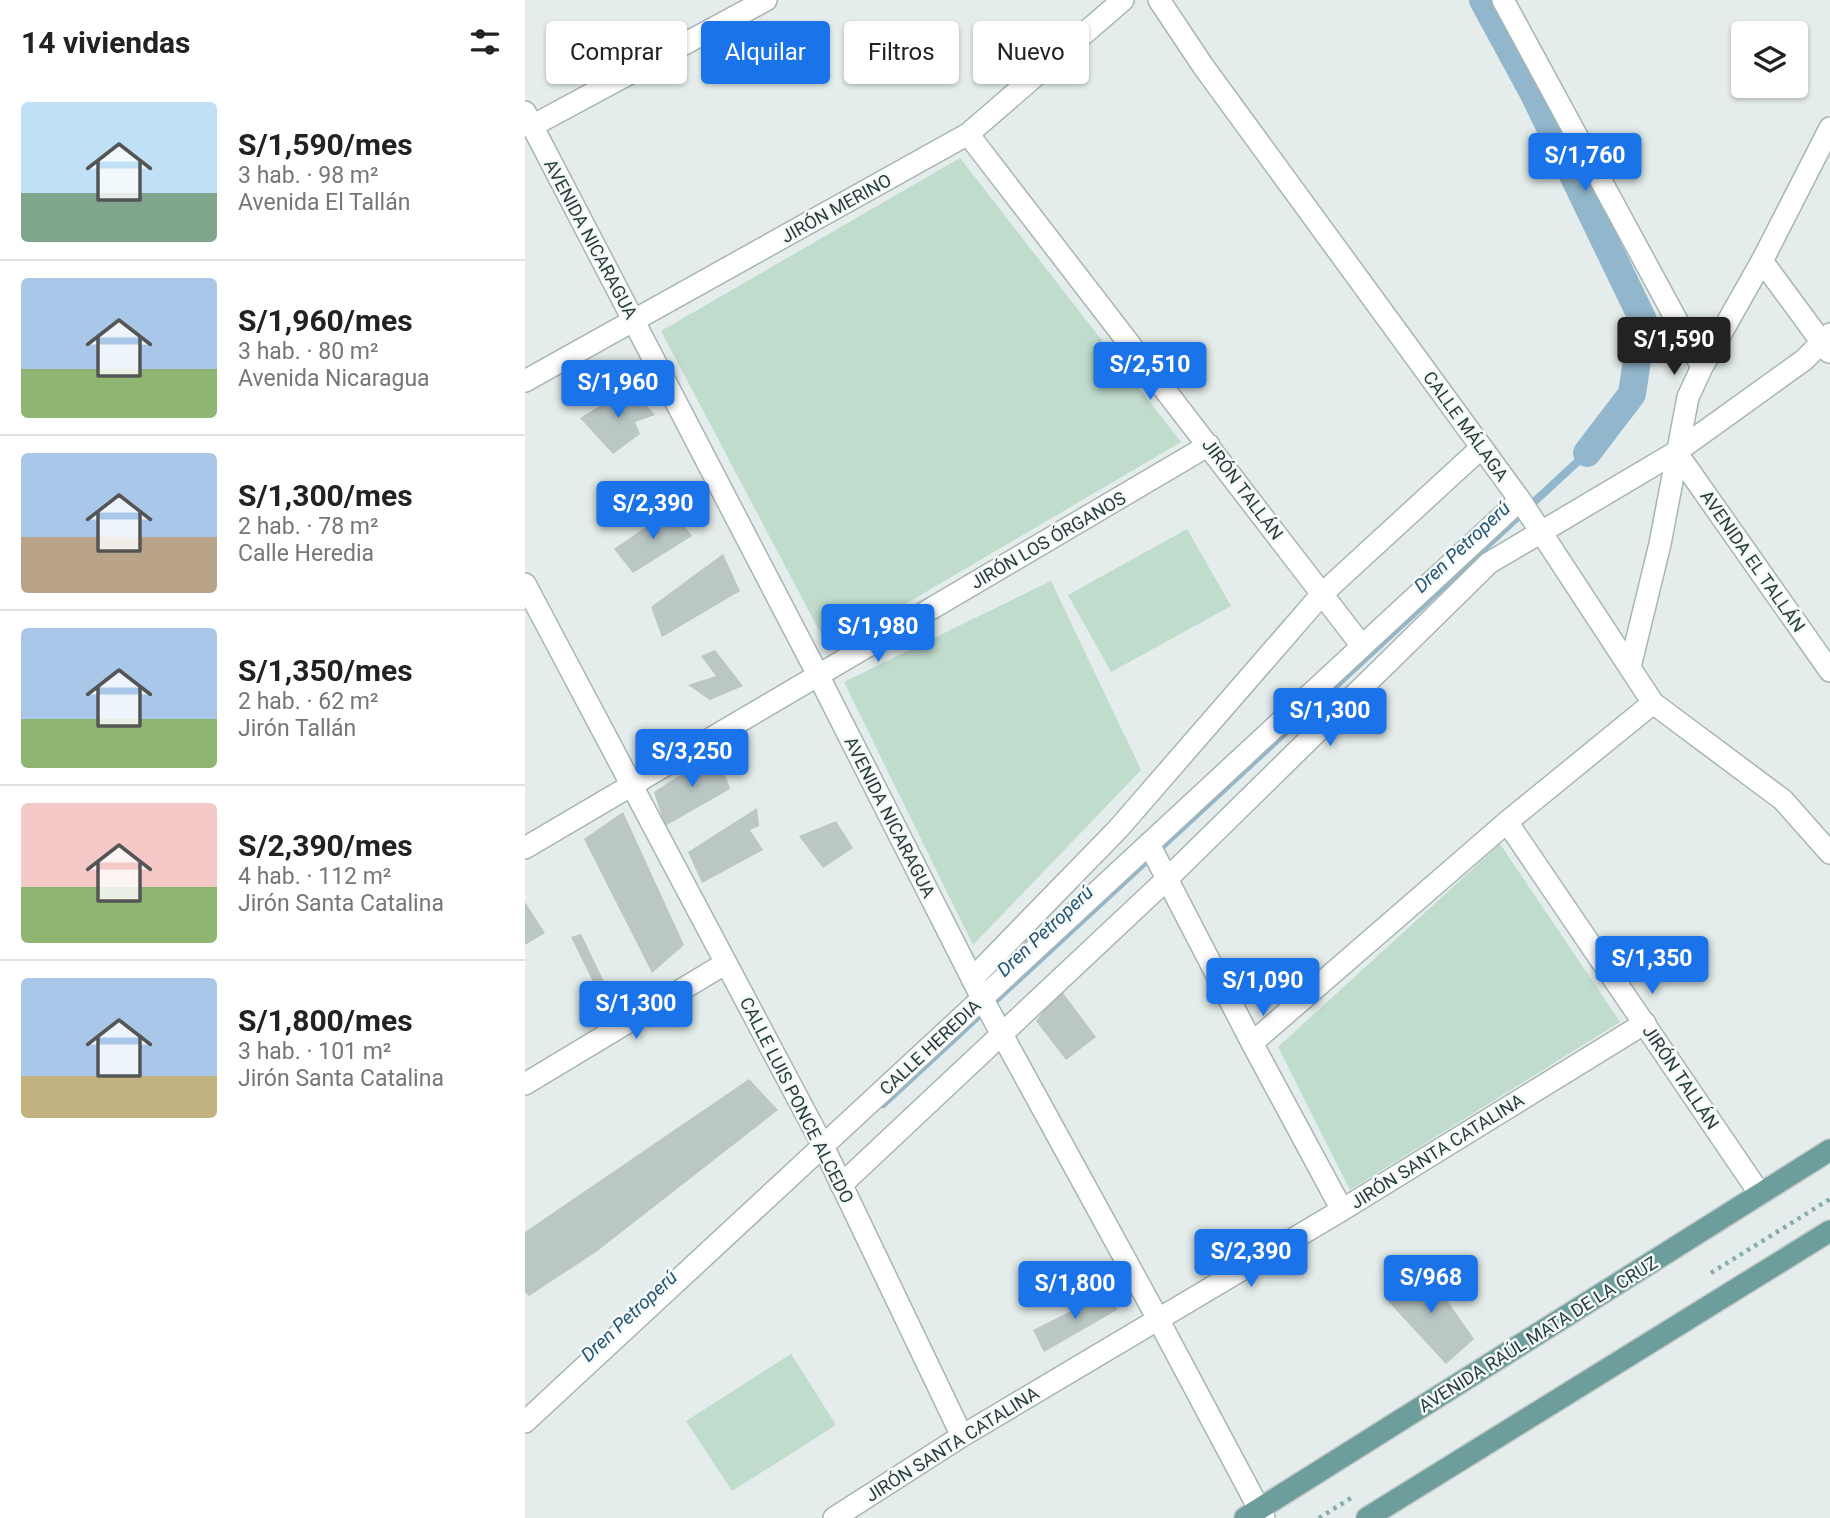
<!DOCTYPE html>
<html lang="es">
<meta charset="utf-8">
<style>
body{margin:0;font-family:Roboto,sans-serif;background:#f6f6f6;color:#222;height:100vh;display:flex;flex-direction:column;font-size:26px;white-space:nowrap}
*{box-sizing:border-box;margin:0}
p{font-size:23px;color:#767676}
.icon{flex:none;width:38px;height:38px;fill:none;stroke:currentColor;stroke-width:2;stroke-linecap:round;stroke-linejoin:round}
.map{position:relative;flex:1;overflow:hidden}
.panel{display:flex;flex-direction:column;background:#fff;width:525px}
.panel>*{flex:none}
.banner{position:absolute;left:21px;top:21px;width:665px;height:63px;display:flex;gap:14px}
.buttons{position:absolute;left:1206px;top:21px;display:grid;gap:14px}
.buttons a{display:grid;place-items:center;width:77px;height:77px;border-radius:7px;background:#fff;box-shadow:0 2px 5px #0004;font-size:35px}
.price{position:absolute;translate:-50% -60px;padding:0 16px;border-radius:7px;background:#1a73e8;color:#fff;font-size:23px;line-height:46px;filter:drop-shadow(0 2px 4px #0008)}
.price::after{content:'';position:absolute;left:50%;top:42px;width:21px;height:16px;margin-left:-10px;background:inherit;clip-path:polygon(0 0,100% 0,50% 100%)}
.price.active{background:#222;color:#fff}
ul{padding:0;list-style:none}
li{display:flex;align-items:center;gap:21px;height:175px;padding:0 21px}
li+li{border-top:2px solid #e0e0e0}
li span{display:grid;place-items:center;flex:none;width:196px;height:140px;border-radius:7px;color:#555}
li>.icon{margin-inline-start:auto}
span .icon{width:84px;height:84px;fill:#fffc;stroke-width:1}
li b{font-size:30px}
h2{display:flex;justify-content:space-between;align-items:center;height:84px;padding:0 21px;font-size:30px}
.tag{padding:0 24px;border-radius:7px;background:#fff;box-shadow:0 2px 5px #0004;font-size:24px;line-height:63px}
.tag.active{background:#1a73e8;color:#fff}
main{display:flex;flex:1;min-height:0}
.map>svg:first-child{display:block}
.green{fill:#bfdccd}
.lines{fill:none;stroke-linecap:round;stroke-linejoin:round}
.stream{stroke:#92b6cc;stroke-width:8}
.canal{stroke:#92b6cc;stroke-width:28}
.building{fill:#bac7c4}
.minor-casing{stroke:#a7b5b3;stroke-width:24}
.major-casing{stroke:#c2c9c8;stroke-width:24}
.path{stroke:#88adaa;stroke-width:4.5;stroke-dasharray:3.5 5;stroke-linecap:butt}
.minor{stroke:#fff;stroke-width:21}
.major{stroke:#6d9e9c;stroke-width:21}
.labels{text-anchor:middle;dominant-baseline:central;stroke-width:5;stroke-linejoin:round;paint-order:stroke}
.street-label{font-size:18px;fill:#253d3c;stroke:#f5f9f8}
.water-label{font-size:19px;font-style:italic;fill:#245574;stroke:#f5f9f8}
</style>
<main>
<section class="panel">
<h2>14 viviendas<svg class="icon" aria-label="filters" viewBox="0 0 24 24"><path d="M4 7h16M4 17h16"/><circle cx="9" cy="7" r="2"/><circle cx="15" cy="17" r="2"/></svg></h2>
<ul>
<li><span style="background:linear-gradient(#bfe0f5 65%,#7fa58c 0)"><svg class="icon" aria-label="home" viewBox="0 0 24 24"><path d="M3 11l9-7 9 7M6 9v11h12V9"/></svg></span><div><b>S/1,590/mes</b><p>3 hab. · 98 m²</p><p>Avenida El Tallán</p></div></li>
<li><span style="background:linear-gradient(#a9c7e8 65%,#8fb573 0)"><svg class="icon" aria-label="home" viewBox="0 0 24 24"><path d="M3 11l9-7 9 7M6 9v11h12V9"/></svg></span><div><b>S/1,960/mes</b><p>3 hab. · 80 m²</p><p>Avenida Nicaragua</p></div></li>
<li><span style="background:linear-gradient(#a9c7e8 60%,#b9a48a 0)"><svg class="icon" aria-label="home" viewBox="0 0 24 24"><path d="M3 11l9-7 9 7M6 9v11h12V9"/></svg></span><div><b>S/1,300/mes</b><p>2 hab. · 78 m²</p><p>Calle Heredia</p></div></li>
<li><span style="background:linear-gradient(#a9c7e8 65%,#8fb573 0)"><svg class="icon" aria-label="home" viewBox="0 0 24 24"><path d="M3 11l9-7 9 7M6 9v11h12V9"/></svg></span><div><b>S/1,350/mes</b><p>2 hab. · 62 m²</p><p>Jirón Tallán</p></div></li>
<li><span style="background:linear-gradient(#f6c9c9 60%,#8fb573 0)"><svg class="icon" aria-label="home" viewBox="0 0 24 24"><path d="M3 11l9-7 9 7M6 9v11h12V9"/></svg></span><div><b>S/2,390/mes</b><p>4 hab. · 112 m²</p><p>Jirón Santa Catalina</p></div></li>
<li><span style="background:linear-gradient(#a9c7e8 70%,#c2b280 0)"><svg class="icon" aria-label="home" viewBox="0 0 24 24"><path d="M3 11l9-7 9 7M6 9v11h12V9"/></svg></span><div><b>S/1,800/mes</b><p>3 hab. · 101 m²</p><p>Jirón Santa Catalina</p></div></li>
</ul>
</section>
<div class="map">
<svg width="1305" height="1518" viewBox="0 0 1305 1518">
<rect width="100%" height="100%" fill="#e4edeb"/>
<!-- green -->
<path class="green" d="M435,158L656,442L304,649L136,331Z
M662,529L706,606L586,672L543,595Z
M526,581L616,770L448,945L319,682Z
M975,844L1095,1022L825,1190L753,1047Z
M266,1354L311,1425L207,1491L161,1421Z"/>
<g class="lines">
<!-- stream -->
<path class="stream" d="M358,1104L1062,453"/>
<!-- canal -->
<path class="canal" d="M958,0L1008,92L1118,320L1107,394L1062,453"/>
</g>
<!-- building -->
<path class="building" d="M106,387L130,415L110,422L115,434L88,454L55,418Z
M147,509L167,536L108,573L89,549Z
M198,554L215,591L137,637L126,607Z
M190,650L218,686L185,700L163,685L191,676L176,656Z
M192,751L205,789L140,826L129,792Z
M232,808L234,826L225,830L238,850L177,883L163,852Z
M98,812L159,945L127,973L59,839Z
M311,821L328,848L298,868L274,836Z
M0,902L20,933L0,945Z
M56,934L86,996L77,1000L46,937Z
M535,989L571,1037L541,1060L511,1021Z
M224,1079L253,1110L71,1252L4,1296L0,1292V1232Z
M898,1266L949,1339L921,1364L861,1299Z
M588,1290L592,1310L519,1352L508,1330Z"/>
<g class="lines">
<defs>
<path id="minor" d="M634,0L678,66L995,500L1128,703L1258,800L1305,853
M978,0L1177,367
M0,112L293,675L457,998L633,1319L739,1518
M7,126L241,0
M443,134L837,646
M1237,261L1304,352
M0,381L443,134L598,0
M1151,452L1305,671
M0,584L298,1146L437,1436
M1105,667L1135,544L1163,397L1177,367L1237,261L1305,128
M982,822L1235,1194
M624,844L727,1043L817,1210
M0,848L684,445
M447,979L593,829L797,594L956,448
M727,1043L982,822L1128,703
M0,1084L201,963
M316,1185L642,879L964,563L1151,452L1279,360L1305,334
M0,1422L995,500
M309,1518L437,1436L817,1210L1120,1023"/>
<path id="major" d="M720,1518L1305,1150
M842,1518L1305,1231"/>
</defs>
<!-- minor casing -->
<use href="#minor" class="minor-casing"/>
<!-- major casing -->
<use href="#major" class="major-casing"/>
<!-- path -->
<path class="path" d="M1186,1273L1305,1199
M794,1518L826,1498"/>
<!-- minor -->
<use href="#minor" class="minor"/>
<!-- major -->
<use href="#major" class="major"/>
</g>
<g class="labels">
<!-- street labels -->
<g class="street-label">
<text transform="translate(311 208) rotate(-29)">JIRÓN MERINO</text>
<text transform="translate(66 239) rotate(62)">AVENIDA NICARAGUA</text>
<text transform="translate(941 426) rotate(54)">CALLE MÁLAGA</text>
<text transform="translate(718 489) rotate(53)">JIRÓN TALLÁN</text>
<text transform="translate(523 540) rotate(-30)">JIRÓN LOS ÓRGANOS</text>
<text transform="translate(1228 561) rotate(55)">AVENIDA EL TALLÁN</text>
<text transform="translate(365 817) rotate(63)">AVENIDA NICARAGUA</text>
<text transform="translate(405 1047) rotate(-43)">CALLE HEREDIA</text>
<text transform="translate(1156 1077) rotate(56)">JIRÓN TALLÁN</text>
<text transform="translate(272 1100) rotate(63)">CALLE LUIS PONCE ALCEDO</text>
<text transform="translate(912 1151) rotate(-32)">JIRÓN SANTA CATALINA</text>
<text transform="translate(1013 1334) rotate(-32)">AVENIDA RAÚL MATA DE LA CRUZ</text>
<text transform="translate(427 1444) rotate(-32)">JIRÓN SANTA CATALINA</text>
</g>
<!-- water labels -->
<g class="water-label">
<text transform="translate(937 547) rotate(-43)">Dren Petroperú</text>
<text transform="translate(520 931) rotate(-43)">Dren Petroperú</text>
<text transform="translate(104 1316) rotate(-43)">Dren Petroperú</text>
</g>
</g>
</svg>
<div class="buttons">
<a><svg class="icon" aria-label="layers" viewBox="0 0 24 24"><path d="M12 4l9 5-9 5-9-5zM3 14l9 5 9-5"/></svg></a>
</div>
<b class="price" style="left:1060px;top:193px">S/1,760</b>
<b class="price active" style="left:1149px;top:377px">S/1,590</b>
<b class="price" style="left:625px;top:402px">S/2,510</b>
<b class="price" style="left:93px;top:420px">S/1,960</b>
<b class="price" style="left:128px;top:541px">S/2,390</b>
<b class="price" style="left:353px;top:664px">S/1,980</b>
<b class="price" style="left:805px;top:748px">S/1,300</b>
<b class="price" style="left:167px;top:789px">S/3,250</b>
<b class="price" style="left:1127px;top:996px">S/1,350</b>
<b class="price" style="left:738px;top:1018px">S/1,090</b>
<b class="price" style="left:111px;top:1041px">S/1,300</b>
<b class="price" style="left:726px;top:1289px">S/2,390</b>
<b class="price" style="left:906px;top:1315px">S/968</b>
<b class="price" style="left:550px;top:1321px">S/1,800</b>
<div class="banner">
<a class="tag">Comprar</a>
<a class="tag active">Alquilar</a>
<a class="tag">Filtros</a>
<a class="tag">Nuevo</a>
</div>
</div>
</main>
